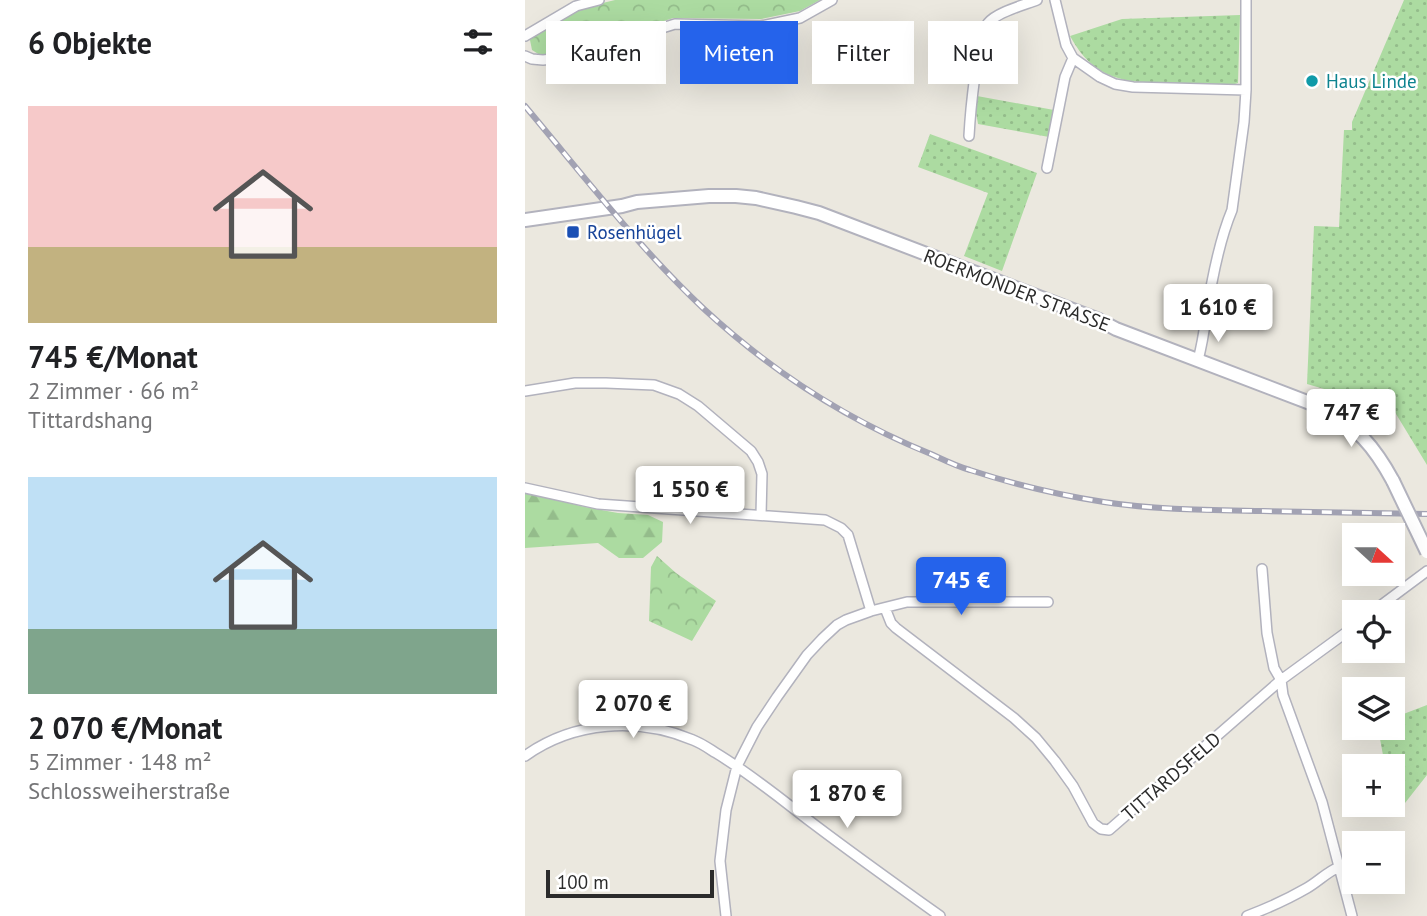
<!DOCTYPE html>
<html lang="de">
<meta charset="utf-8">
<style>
body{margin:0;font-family:"PT Sans",sans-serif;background:#f6f6f6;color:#202124;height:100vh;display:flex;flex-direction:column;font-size:26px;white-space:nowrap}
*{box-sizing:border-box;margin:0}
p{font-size:23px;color:#757577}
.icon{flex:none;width:38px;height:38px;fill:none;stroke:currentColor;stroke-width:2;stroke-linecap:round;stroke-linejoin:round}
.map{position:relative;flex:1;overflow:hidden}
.side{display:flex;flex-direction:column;background:#fff;width:525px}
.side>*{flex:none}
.banner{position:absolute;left:21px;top:21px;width:665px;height:63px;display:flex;gap:14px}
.needle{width:46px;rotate:111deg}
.buttons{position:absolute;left:817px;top:523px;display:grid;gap:14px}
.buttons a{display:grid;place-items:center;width:63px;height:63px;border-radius:0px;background:#fff;box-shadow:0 7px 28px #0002;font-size:35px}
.scale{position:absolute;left:21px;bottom:18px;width:168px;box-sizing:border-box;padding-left:7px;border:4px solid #2b2b2b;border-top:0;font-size:19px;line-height:24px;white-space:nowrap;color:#2b2b2b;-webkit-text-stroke:5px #fff;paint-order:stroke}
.price{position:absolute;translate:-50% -60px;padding:0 16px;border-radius:7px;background:#fff;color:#222;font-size:23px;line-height:46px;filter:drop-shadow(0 2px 4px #0008)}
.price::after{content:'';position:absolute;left:50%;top:42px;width:21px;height:16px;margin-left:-10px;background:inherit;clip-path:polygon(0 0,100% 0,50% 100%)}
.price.on{background:#2563eb;color:#fff}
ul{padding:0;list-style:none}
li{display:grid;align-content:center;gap:14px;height:371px;padding:0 28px}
li span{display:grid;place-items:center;height:217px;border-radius:0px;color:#555}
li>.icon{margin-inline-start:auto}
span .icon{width:126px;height:126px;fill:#fffc;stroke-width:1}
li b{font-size:30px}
h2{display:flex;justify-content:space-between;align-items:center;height:84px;padding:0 28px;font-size:30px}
.tag{padding:0 24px;border-radius:0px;background:#fff;box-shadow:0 7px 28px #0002;font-size:24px;line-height:63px}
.tag.on{background:#2563eb;color:#fff}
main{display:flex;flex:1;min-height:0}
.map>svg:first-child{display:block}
.grass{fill:url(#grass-dots)}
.forest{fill:url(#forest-firs)}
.park{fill:url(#park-crowns)}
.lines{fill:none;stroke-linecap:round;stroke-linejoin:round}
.minor-casing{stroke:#b2b2bd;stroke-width:12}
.secondary-casing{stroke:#b2b2bd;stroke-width:16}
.minor{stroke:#fff;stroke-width:9}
.secondary{stroke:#fff;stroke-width:12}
.rail-casing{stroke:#a2a2b3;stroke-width:6}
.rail{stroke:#fff;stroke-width:3.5;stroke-dasharray:10;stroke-linecap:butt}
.secondary-bridge-casing{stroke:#b2b2bd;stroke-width:16;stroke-linecap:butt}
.secondary-bridge{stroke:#fff;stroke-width:12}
.culture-dot{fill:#0f9aa8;stroke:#fff;stroke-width:2.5}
.transit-dot{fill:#1a4fb4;stroke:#fff;stroke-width:2.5}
.labels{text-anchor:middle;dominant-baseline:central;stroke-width:5;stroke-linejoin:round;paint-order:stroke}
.culture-label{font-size:19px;fill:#0d838f;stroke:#fff;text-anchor:start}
.transit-label{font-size:19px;fill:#164399;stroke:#fff;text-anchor:start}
.street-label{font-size:19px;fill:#2b2b2b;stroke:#fff}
</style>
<main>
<section class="side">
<h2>6 Objekte<svg class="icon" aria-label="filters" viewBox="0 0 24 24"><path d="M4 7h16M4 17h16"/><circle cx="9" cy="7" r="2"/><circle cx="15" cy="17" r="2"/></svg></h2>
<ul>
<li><span style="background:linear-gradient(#f6c9c9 65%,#c2b280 0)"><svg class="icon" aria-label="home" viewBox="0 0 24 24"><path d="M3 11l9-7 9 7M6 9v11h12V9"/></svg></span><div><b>745 €/Monat</b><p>2 Zimmer · 66 m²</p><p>Tittardshang</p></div></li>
<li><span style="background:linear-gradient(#bfe0f5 70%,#7fa58c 0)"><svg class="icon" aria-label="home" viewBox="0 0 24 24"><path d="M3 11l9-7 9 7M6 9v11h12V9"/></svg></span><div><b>2 070 €/Monat</b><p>5 Zimmer · 148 m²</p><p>Schlossweiherstraße</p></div></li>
</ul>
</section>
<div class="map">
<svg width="902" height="916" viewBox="0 0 902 916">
<defs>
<pattern id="grass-dots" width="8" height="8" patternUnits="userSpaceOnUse" patternTransform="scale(1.75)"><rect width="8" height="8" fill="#acdba1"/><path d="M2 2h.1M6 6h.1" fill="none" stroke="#94bc8b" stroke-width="1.8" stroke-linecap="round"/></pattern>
<pattern id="forest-firs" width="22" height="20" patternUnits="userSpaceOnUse" patternTransform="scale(1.75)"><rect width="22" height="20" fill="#acdba1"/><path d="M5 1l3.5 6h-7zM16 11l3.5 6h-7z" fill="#94bc8b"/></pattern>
<pattern id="park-crowns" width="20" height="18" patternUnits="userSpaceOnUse" patternTransform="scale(1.75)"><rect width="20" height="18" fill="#acdba1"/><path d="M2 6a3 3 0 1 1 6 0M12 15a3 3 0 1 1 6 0" fill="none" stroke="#94bc8b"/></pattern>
</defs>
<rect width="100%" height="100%" fill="#ebe8df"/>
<!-- grass -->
<path class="grass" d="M879,0H902V465L868,409L782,384L789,226L814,227L819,130H827V122Z
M715,15L713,83L710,84C688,84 667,84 645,83C599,83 569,80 545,36L597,19Z
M452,96L529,110L524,137L453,124L450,107Z
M405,134L512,173L477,271L439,256L463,193L393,167Z
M902,705V775L869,817L867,805H868V766H860L853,728H868V718Z"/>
<!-- forest -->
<path class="forest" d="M0,492L60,507L93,513L123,515L138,522L137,542L118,558H94L73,543L0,548Z"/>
<!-- park -->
<path class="park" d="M90,0H295L275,11L236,19L148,18L80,41L44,50L15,55L7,50L5,40L7,37L53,9Z
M132,556L151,573L191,601L167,641L124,621L126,567Z"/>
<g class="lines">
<defs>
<path id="minor" d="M530,0L541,45L548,58L575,77L590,84L608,87L721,90
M0,36L51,6L74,0
M0,56L7,59L18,60L44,57L150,24L236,26L275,18L307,0
M444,136C445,117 452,35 463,23C472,12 499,5 512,0
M522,168L540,77L548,58
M673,360C677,345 679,332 681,317C686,284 694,241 707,210L719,122L721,90V0
M0,391L50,383H81L129,385L154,394L173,406L226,451L233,462L237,474L236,515
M0,488L73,504L300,520L316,528L323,535L346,611
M737,569L742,633L749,668L756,680L758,695L797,802L827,916
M360,608L366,623L371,628L489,718L511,738L530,761L548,786L568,823L576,829L584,830L756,680L830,626
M847,612L902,571
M0,756C49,721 113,717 168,740C176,743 183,748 191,753C226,774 257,800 290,825C331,856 373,886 415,916
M201,916L195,861L201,810L212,766L232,727L252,697L282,655L297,639L312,625L321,620L346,611L382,602H523
M722,916C743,908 763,899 782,888C794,881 802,872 814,867"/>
<path id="secondary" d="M0,220L97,206L112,202L184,196H211L231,198L271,207L294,213L574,320L591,329L798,408C832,427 849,446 868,481"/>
</defs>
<!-- minor casing -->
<use href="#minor" class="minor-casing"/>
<!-- secondary casing -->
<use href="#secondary" class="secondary-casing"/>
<!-- minor -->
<use href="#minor" class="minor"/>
<!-- secondary -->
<use href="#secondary" class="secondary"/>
<defs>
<path id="rail" d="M0,106C58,175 113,247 179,309C245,370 322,420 406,454C419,460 431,466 445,470C488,484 534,495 579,502C631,510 685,510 738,511C792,512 847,513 902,514"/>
</defs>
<!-- rail casing -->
<use href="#rail" class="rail-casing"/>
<!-- rail -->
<use href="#rail" class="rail"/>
<defs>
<path id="secondary-bridge" d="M868,481L902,552"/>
</defs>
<!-- secondary-bridge casing -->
<use href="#secondary-bridge" class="secondary-bridge-casing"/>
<!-- secondary-bridge -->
<use href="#secondary-bridge" class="secondary-bridge"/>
</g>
<!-- markers -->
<circle class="culture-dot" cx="787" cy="81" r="7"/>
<rect class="transit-dot" x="41" y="225" width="14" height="14" rx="3.5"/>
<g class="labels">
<!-- culture labels -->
<g class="culture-label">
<text x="801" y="81">Haus Linde</text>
</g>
<!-- transit labels -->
<g class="transit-label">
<text x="62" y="232">Rosenhügel</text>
</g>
<!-- street labels -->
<g class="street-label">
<text transform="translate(492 290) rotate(21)">ROERMONDER STRASSE</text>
<text transform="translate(646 776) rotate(-41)">TITTARDSFELD</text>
</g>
</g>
</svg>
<div class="buttons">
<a><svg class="needle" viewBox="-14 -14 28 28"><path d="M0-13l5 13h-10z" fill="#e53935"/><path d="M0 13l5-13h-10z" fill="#757577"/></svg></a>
<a><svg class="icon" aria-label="locate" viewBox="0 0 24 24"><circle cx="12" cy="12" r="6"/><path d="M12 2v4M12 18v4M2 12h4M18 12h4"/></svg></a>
<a><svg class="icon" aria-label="layers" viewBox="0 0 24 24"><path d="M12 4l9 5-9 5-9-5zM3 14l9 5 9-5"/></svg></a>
<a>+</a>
<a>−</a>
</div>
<div class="scale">100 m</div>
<b class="price" style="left:693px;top:344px">1 610 €</b>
<b class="price" style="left:826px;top:449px">747 €</b>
<b class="price" style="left:165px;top:526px">1 550 €</b>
<b class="price on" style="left:436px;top:617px">745 €</b>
<b class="price" style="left:108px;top:740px">2 070 €</b>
<b class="price" style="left:322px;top:830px">1 870 €</b>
<div class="banner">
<a class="tag">Kaufen</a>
<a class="tag on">Mieten</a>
<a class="tag">Filter</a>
<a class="tag">Neu</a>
</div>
</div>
</main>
